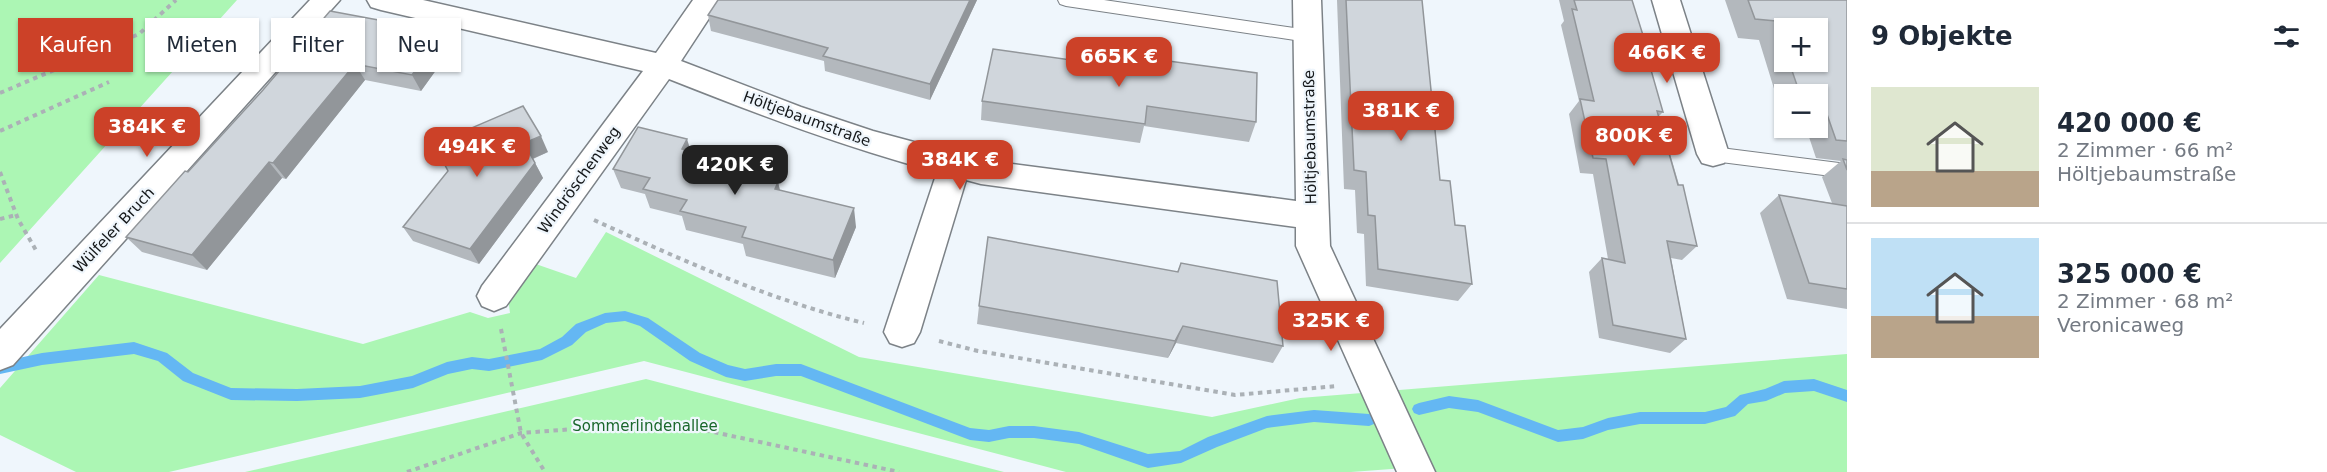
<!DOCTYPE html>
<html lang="de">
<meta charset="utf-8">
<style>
body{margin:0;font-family:"DejaVu Sans",sans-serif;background:#f2f2f3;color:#1f2937;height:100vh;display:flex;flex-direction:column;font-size:22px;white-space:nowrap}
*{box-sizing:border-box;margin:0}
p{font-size:20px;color:#747a83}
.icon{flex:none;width:33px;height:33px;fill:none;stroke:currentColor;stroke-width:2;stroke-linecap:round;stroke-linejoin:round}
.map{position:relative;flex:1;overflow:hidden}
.side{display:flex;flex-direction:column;background:#fff;width:480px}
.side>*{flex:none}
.banner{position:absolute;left:18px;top:18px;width:570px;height:54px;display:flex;gap:12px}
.buttons{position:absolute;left:1774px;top:18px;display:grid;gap:12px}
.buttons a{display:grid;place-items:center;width:54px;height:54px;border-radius:0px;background:#fff;box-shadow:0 2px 4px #0004;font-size:30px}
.price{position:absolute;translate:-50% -51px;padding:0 14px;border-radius:12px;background:#cc4128;color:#fff;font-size:20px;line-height:39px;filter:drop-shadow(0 2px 3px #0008)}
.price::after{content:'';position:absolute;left:50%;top:36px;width:18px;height:14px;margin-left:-9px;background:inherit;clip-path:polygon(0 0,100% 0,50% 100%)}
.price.on{background:#222;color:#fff}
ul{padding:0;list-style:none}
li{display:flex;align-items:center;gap:18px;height:150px;padding:0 24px}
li+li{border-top:2px solid #e0e1e3}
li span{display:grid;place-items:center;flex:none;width:168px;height:120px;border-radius:0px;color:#555}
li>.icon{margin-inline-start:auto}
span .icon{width:72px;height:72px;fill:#fffc;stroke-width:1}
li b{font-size:26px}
h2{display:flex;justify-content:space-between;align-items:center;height:72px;padding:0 24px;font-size:26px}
.tag{padding:0 21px;border-radius:0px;background:#fff;box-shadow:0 2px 4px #0004;font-size:21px;line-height:54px}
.tag.on{background:#cc4128;color:#fff}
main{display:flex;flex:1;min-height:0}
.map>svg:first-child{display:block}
.green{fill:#acf6b4}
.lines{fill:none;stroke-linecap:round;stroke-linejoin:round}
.stream{fill:#64b7f3;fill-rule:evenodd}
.service-casing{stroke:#7c8287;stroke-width:2}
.minor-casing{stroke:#7c8287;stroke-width:3}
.path{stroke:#abb1b6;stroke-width:4;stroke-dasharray:4.5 4.5;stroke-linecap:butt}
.service{fill:#fff;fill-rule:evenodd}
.minor{fill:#fff;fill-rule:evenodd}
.wall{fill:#b3b8bd;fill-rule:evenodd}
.shaded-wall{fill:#92969a}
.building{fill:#d0d6dc;stroke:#92969a;stroke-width:1.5}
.labels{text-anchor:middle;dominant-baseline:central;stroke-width:4.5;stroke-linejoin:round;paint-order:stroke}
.street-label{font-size:15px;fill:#141719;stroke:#eff6fc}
.park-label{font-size:15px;fill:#1a672b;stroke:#eff6fc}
</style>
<main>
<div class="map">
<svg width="1847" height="472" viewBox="0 0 1847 472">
<rect width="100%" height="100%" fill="#eff6fc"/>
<!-- green -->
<path class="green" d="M0,0H237L0,263Z
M606,232L859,357L1212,417L1300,398L1847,354V472H1435L1432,466L1351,472H1066L644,361L169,472H76L0,435V388L99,275L363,344L470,312L488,318L510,313L507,290L530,262L576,278Z
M646,379L1004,472H245Z"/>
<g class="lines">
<!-- stream -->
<path class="stream" d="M625,311L648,318L700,353L728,365L745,369L776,364H801L970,428L989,430L1009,426H1034L1079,432L1148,454L1180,451L1208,437L1267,416L1314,410L1369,414L1374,416L1376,420L1374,424L1369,426L1314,422L1267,428L1217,447L1181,463L1148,468L1079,444L1034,438H1009L989,442L970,440L801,376H776L745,381L726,377L690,361L640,326L625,321L606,323L586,332L572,345L542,360L489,371L472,369L448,374L413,388L360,398L297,401L231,400L183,381L158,361L134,354L42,365L0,374V362L42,353L134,342L167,353L193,373L231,388L297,389L360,386L412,376L447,362L472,357L489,359L540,349L562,337L576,324L605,313Z
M1814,379L1847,390V402L1814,391L1785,393L1766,401L1748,404L1735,416L1705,424H1640L1608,430L1583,439L1558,442L1478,412L1449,408L1419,415L1414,413L1412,409L1414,405L1419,403L1449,396L1478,400L1558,430L1583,427L1608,418L1640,412H1705L1726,407L1740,395L1765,389L1784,381Z"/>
<defs>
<path id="service" d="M1058,0H1104L1308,30L1314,32L1316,36L1314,40L1308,42L1066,6L1060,4Z
M1713,147L1847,164V178L1713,161L1706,159L1704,154L1706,149Z"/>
<path id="minor" d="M310,0H340L13,365L0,370V329Z
M367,0H423L656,53L693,0H721L681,61L801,107L873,131L981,160L1296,201L1293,0H1321L1330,246L1435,472H1397L1296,246V227L981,184L966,180L920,332L914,343L902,347L890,343L884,332L937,172C845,147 757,114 669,79L506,306L494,311L482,306L477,296L482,286L643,71L381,10L371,7Z
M1652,0H1680L1729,154L1724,163L1713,166L1702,163L1697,154Z"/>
</defs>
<!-- service casing -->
<use href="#service" class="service-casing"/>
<!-- minor casing -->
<use href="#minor" class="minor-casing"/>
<!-- path -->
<path class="path" d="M88,24L100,50
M0,93L139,34L176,0
M0,131L109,82
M0,172L18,219L37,252
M0,219L16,215
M594,220C682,260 769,300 864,323
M501,329L521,433L545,472
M939,341L978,351L1235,395L1337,386
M407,472L521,433L667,422L899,472"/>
<!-- service -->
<use href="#service" class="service"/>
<!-- minor -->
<use href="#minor" class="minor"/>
</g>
<!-- wall -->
<path class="wall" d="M977,0L930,100L825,71L824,61L711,31L708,15Z
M1337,0H1422L1440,180L1472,284L1458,301L1366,286L1364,234L1357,233L1355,190L1344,189Z
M1559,0H1632L1652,64L1650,66L1663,112L1659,116L1697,246L1682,260L1671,258L1686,339L1670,353L1599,338L1589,272L1602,258L1608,259L1593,174L1580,173L1569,114L1579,101L1561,25L1564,21Z
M1725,0H1847V309L1787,299L1760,213L1779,195L1832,203L1822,177L1841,161L1816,158L1806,128H1818V94H1785V118H1783L1759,40L1738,38ZM1785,28L1818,62H1785Z
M330,11L452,48L421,91L365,80L286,179L282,178L207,270L142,252L126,237L188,172L263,90Z
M993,49L1256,122L1249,142L1144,126L1140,143L981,120L982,101Z
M691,151L729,160L732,170L778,182L780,190L856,227L835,278L746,256L743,244L686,230L682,216L650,208L645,194L621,188L613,169Z
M548,152L533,159L543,178L479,264L413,241L403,227L448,171Z
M1181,263L1283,346L1273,363L1176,343L1168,358L977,324L979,306L1177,272Z"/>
<!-- shaded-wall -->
<path class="shaded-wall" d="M970,0H977L930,100V84Z
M443,32L452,48L421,91L412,75Z
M355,64L365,80L286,179L273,163Z
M541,136L548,152L532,159L524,143Z
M687,139L693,158L682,149Z
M729,160L734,179L725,169Z
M269,162L282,178L207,270L192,255Z
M535,163L543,178L479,264L470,249Z
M778,182L782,201L775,189Z
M854,208L856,227L835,278L833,260Z
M1183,326L1176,343L1168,358L1175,341Z"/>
<!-- building -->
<path class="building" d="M718,0H970L930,84L823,56L828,48L708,15Z
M1346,0H1422L1440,180L1450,181L1455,225L1465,226L1472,284L1378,269L1375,216L1368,215L1366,172L1354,170Z
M1574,0H1632L1652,64L1649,63L1663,112L1657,111L1678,185H1683L1697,246L1667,241L1686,339L1613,325L1602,258L1625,263L1606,159L1593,158L1580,99L1594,101L1572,9L1577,10Z
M1748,0H1847V141L1836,140L1823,103L1818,102V94H1800L1789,62H1818V28H1785V49L1776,21L1755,19Z
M330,11L443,32L412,75L355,64L273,163L269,162L192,255L126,237L185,171L188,172L263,90Z
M993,49L1149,71L1154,59L1257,73L1256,122L1147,106L1145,124L982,101Z
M523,106L541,136L524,143L535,163L470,249L403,227L448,171L434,144Z
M638,127L687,139L682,149L729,160L725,169L778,182L775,189L854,208L833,260L742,237L746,227L680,211L687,200L643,189L650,178L613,169Z
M1843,159L1847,160V170Z
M1779,195L1847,206V289L1809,283Z
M988,237L1178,272L1181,263L1277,281L1283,346L1183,326L1175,341L979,306Z"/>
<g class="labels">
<!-- street labels -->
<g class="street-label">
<text transform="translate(807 119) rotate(20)">Höltjebaumstraße</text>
<text transform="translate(1310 137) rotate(-91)">Höltjebaumstraße</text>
<text transform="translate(579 180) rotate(-54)">Windröschenweg</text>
<text transform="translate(114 230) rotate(-47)">Wülfeler Bruch</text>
</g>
<!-- park labels -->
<g class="park-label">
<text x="645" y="426">Sommerlindenallee</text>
</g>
</g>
</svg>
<div class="buttons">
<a>+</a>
<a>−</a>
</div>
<b class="price" style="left:1667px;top:84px">466K €</b>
<b class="price" style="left:1119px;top:88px">665K €</b>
<b class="price" style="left:1401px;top:142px">381K €</b>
<b class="price" style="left:147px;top:158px">384K €</b>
<b class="price" style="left:1634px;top:167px">800K €</b>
<b class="price" style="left:477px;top:178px">494K €</b>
<b class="price" style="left:960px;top:191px">384K €</b>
<b class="price on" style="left:735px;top:196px">420K €</b>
<b class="price" style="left:1331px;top:352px">325K €</b>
<div class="banner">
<a class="tag on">Kaufen</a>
<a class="tag">Mieten</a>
<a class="tag">Filter</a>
<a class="tag">Neu</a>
</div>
</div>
<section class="side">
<h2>9 Objekte<svg class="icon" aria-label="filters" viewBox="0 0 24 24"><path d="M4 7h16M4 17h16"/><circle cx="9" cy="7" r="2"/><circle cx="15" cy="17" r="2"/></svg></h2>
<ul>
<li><span style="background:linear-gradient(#dfe7d0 70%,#b9a48a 0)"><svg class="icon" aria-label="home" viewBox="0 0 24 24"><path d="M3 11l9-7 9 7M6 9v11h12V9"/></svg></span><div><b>420 000 €</b><p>2 Zimmer · 66 m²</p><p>Höltjebaumstraße</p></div></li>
<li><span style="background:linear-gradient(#bfe0f5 65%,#b9a48a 0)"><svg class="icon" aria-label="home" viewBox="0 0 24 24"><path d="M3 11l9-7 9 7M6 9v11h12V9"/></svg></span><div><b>325 000 €</b><p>2 Zimmer · 68 m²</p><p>Veronicaweg</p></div></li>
</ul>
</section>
</main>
